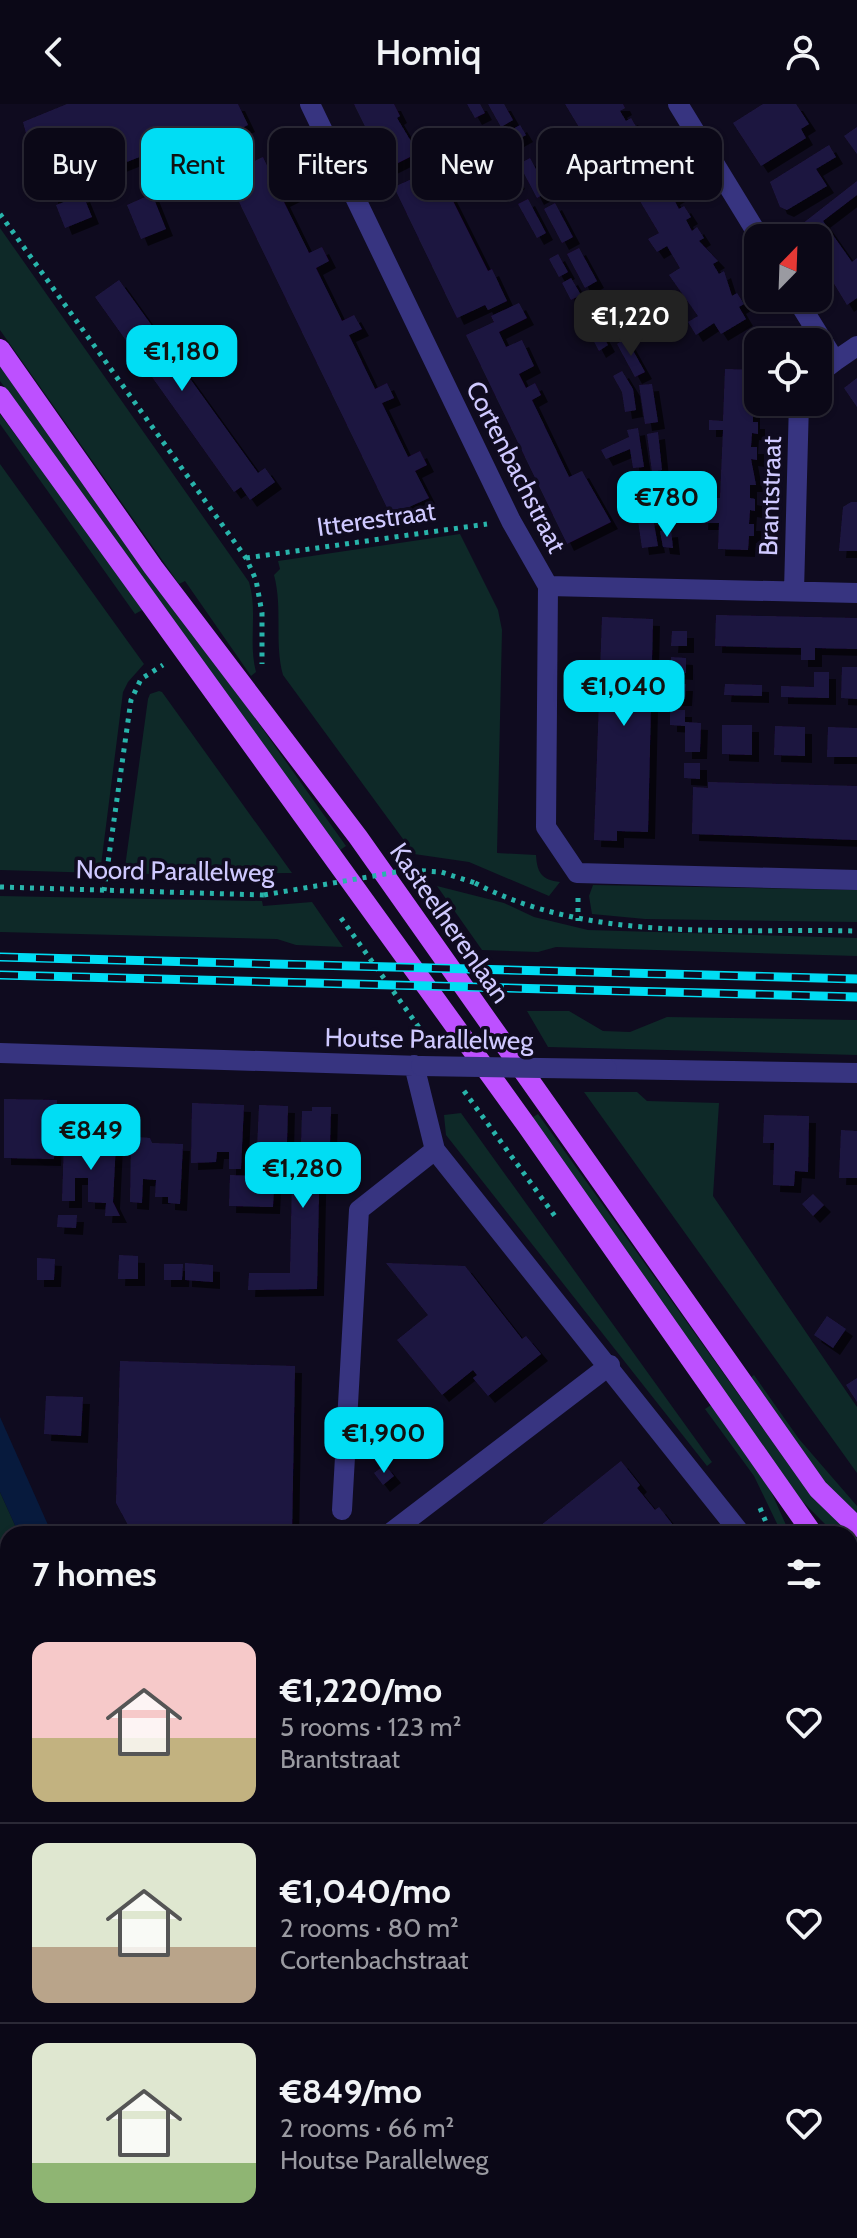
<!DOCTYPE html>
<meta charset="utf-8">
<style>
body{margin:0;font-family:Cabin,sans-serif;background:#191624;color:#f1f3f6;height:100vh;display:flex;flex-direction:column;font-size:30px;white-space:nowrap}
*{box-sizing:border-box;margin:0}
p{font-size:26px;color:#9a9aa1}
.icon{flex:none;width:44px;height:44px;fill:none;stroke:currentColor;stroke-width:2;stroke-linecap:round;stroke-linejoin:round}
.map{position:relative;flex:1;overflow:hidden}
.panel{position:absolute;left:0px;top:1422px;width:858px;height:712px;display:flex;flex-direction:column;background:#0b0817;border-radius:24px 24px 0 0;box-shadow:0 2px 6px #0004,0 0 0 2px #2b2936}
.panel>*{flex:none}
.hud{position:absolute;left:24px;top:24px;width:810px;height:72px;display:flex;gap:16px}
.needle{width:52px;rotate:23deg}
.buttons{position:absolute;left:744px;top:120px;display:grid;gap:16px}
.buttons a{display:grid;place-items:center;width:88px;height:88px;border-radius:16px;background:#0b0817;box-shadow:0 2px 6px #0004,0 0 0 2px #2b2936;font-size:40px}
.price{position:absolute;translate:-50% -68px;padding:0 18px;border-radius:16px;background:#00ddf4;color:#111;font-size:26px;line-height:52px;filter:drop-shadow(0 2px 4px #0008)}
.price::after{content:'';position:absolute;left:50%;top:48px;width:24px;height:18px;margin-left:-12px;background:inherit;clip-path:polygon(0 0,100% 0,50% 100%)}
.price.current{background:#222;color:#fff}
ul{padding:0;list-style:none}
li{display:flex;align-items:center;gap:24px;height:200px;padding:0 32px}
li+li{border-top:2px solid #2b2936}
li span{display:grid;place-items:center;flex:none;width:224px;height:160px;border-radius:16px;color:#555}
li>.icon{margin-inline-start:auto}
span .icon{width:96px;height:96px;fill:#fffc;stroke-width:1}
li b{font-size:34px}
h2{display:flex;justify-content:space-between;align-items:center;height:96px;padding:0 32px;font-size:34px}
.chip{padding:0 28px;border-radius:16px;background:#0b0817;box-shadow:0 2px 6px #0004,0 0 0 2px #2b2936;font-size:28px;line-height:72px}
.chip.current{background:#00ddf4;color:#111}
header{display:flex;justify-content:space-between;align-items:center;height:104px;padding:0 32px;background:#0b0817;font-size:36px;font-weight:600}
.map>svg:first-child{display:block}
.green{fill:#0e2928}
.water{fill:#071a3d}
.building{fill:#1f1641;filter:url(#shadow)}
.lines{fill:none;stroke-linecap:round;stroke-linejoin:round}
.path{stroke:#28b4ab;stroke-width:5;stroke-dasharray:4 6;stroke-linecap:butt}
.minor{stroke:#373480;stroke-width:20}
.major{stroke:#bd50ff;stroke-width:20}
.rail-casing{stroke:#00ddf4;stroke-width:9}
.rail{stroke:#0f0b1f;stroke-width:6;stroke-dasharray:18;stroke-linecap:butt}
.path-bridge{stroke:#28b4ab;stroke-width:5;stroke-dasharray:4 6;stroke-linecap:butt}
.minor-bridge{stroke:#373480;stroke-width:20}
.labels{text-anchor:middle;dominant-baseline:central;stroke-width:7;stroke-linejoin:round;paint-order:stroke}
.street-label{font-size:26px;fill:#cfc9ff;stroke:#0f0b1f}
</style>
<header><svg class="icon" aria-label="back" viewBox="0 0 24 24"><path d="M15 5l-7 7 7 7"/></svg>Homiq<svg class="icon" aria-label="person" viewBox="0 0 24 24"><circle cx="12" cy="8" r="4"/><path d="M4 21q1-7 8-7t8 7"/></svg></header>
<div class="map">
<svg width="857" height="2134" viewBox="0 0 857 2134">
<defs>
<filter id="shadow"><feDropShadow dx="7" dy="7" stdDeviation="0" flood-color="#0009"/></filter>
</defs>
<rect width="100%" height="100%" fill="#0f0b1f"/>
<!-- green -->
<path class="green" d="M0,124L249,478C258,508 248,538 256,568L251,572L185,477L179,480L0,226Z
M0,256L346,742L337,748L0,277Z
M0,310L144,505L135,510L0,320Z
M0,360L144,560L128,578L123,588L100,769L0,766Z
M460,430L498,506L502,526L497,749L536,751C537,769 542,776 560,778L549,792L469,758L414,750L283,571C274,538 283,505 274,471L280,465L278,457Z
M159,587L162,588L292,769L130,770L125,763L148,595L150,590Z
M593,781L857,786V818L645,815L592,810L589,792Z
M437,782L504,799L534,813L588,826L857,834V852L556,843L538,848L482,846Z
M0,792L262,797L263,802L312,798L343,843L296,841L277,835L0,828Z
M527,907H569L603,927L630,928L667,913L857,916V951L548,943Z
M584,988H637L647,997L719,999L713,1092L857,1303V1369Z
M461,1009L712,1358L707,1362L446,1031L444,1011Z
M538,1010L799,1375L857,1435V1453L850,1445V1430H835L801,1396L773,1358L528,1016Z
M754,1271L799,1335L857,1402V1413L816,1369L747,1276Z
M711,1301L770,1385L790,1430H782L754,1372L705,1305Z
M0,1388L19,1430H8V1961L0,1964Z
M850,1577L857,1585V1692L850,1696Z
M857,1719V1757L850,1761V1723Z
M8,1990V2126H83L74,2134H0V1993Z
M195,2126H265L240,2134H184Z
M275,2126H513L519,2134H265Z"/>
<!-- water -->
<path class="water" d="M0,1313L52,1430H19L0,1388Z
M399,2126H429L436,2134H405Z"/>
<!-- building -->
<path class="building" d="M67,0H238L248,21L224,33L219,22L152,48L157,62L147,66L142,52L76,78L78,84L52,94L34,47L31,48L23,18Z
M354,0H394L400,12L397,14L418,49L386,65Z
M467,0H480L485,9L475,14Z
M488,0H504L513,16L501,23Z
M565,0H623L625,4L620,7L626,17L631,14L638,26L634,29L652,48L647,51L653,61L658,58L665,70L660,73L678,91L673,94L679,105L684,102L691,113L686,116L692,127L697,123L704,134L699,137L718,157L713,160L719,170L724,167L732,192L737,189L744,200L739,203L746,215L721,230L714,219L696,231L688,218L698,212L669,171L680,164L667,142L657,148L648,135L659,129L628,77L613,86L599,64L614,55L600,31L588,38Z
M763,0H796L809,20L801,25L806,34L761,62L733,19Z
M520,21L526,31L510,40L504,30Z
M857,23V50L844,32Z
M559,38L569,53L547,67L538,52Z
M829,41L836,53L816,65L827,82L787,106L780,103L770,78Z
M499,44L518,78L509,83L490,49Z
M263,53L276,81L288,75L295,90L283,96L309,149L322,143L329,157L316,164L342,217L354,211L362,225L349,231L375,285L387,279L394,294L382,299L408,353L420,347L427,361L415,367L429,394L409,403L412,407L398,414L396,411L392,414L226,71Z
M530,54L548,88L537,94L519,60Z
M423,70L435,96L449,89L488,167L492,165L507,197L488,206L485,201L457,214L394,83Z
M857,77V91L823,117L852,158L857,154V194L847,201L819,155L828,149L802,120Z
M152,90L166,125L141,135L127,101Z
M83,91L92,113L65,124L56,101Z
M528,95L546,129L537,134L518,100Z
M555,99L573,133L562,139L544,105Z
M579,144L597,177L585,184L567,150Z
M558,150L568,168L559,173L549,155Z
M571,174L581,191L571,196L562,179Z
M119,176L258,369L265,364L275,378L250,396L241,383L234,388L95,193Z
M604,189L626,226L614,234L592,196Z
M519,199L527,214L499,228L506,243L522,236L534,262L519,270L526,284L535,279L541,291L532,296L557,348L569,373L582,367L611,418L567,440L466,231L494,218L491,212Z
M590,208L608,241L599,247L581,213Z
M626,234L645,268L635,273L617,240Z
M725,265L758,266L754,292H758V304H753V318H758V330L752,329L751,343H757V356L751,355L756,381H750V394L755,395V407L750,406L749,420H754V432H749L748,446L718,445L719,419H701L702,393L720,394L723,326H709V316L723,317Z
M622,267L633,285L636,306L625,308L622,288L613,272Z
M857,274V303L844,284Z
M652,280L658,318L645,320L639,281Z
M638,324L644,363L633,364L630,345L606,355L601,346L629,333L627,326Z
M658,328L662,366L652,368L647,330Z
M664,377L669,415L659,417L653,379Z
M851,398H857V447H839L843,403Z
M653,414L658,442L642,444L638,416Z
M671,426L673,444L663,443L660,427Z
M716,511L857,514V545L815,544V556H801V544L715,542Z
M602,513L653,515L648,728L617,727V737L594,736Z
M672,527H687V542H671Z
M671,553L686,554V569L671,568Z
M842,563H857V595L841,594Z
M814,568H829V594L781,593V582L814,583Z
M671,580H686L685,595H670Z
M725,580L762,581V592L724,591Z
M670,606H685V618L701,619L700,648H685V622L670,621Z
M722,621H752V651L722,650Z
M775,622L805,623V652L774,651Z
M828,623L857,624V653H827Z
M684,659H700V675L684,674Z
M708,678L857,682V736L692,730L693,683L708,684Z
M4,995L57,996L54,1055L4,1054Z
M192,999L244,1001L241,1065H229V1048H217L216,1058L191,1059Z
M259,1001L288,1002L287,1039H276L273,1103L229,1102L230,1071L252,1072L256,1068Z
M312,1003H331L330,1042L320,1041L317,1185L248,1186L249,1169H290L292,1076L300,1077L302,1007H312Z
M764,1011L809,1012L808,1068L795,1067L794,1082L773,1081L774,1039H763Z
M841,1026L857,1027V1074H839Z
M138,1033L150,1034L152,1039L183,1040L180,1100L168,1099V1093H155L156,1076L143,1075L142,1099L130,1098L131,1039H136Z
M64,1037L116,1038L113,1098L120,1112H105L106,1099L88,1098V1074H75V1097H62Z
M813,1090L824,1101L813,1112L802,1100Z
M58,1111H77L76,1124L57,1123Z
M119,1151L138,1152V1175H118Z
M37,1154L55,1155L54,1176H37Z
M185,1159L213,1161V1178L185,1176Z
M386,1159L465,1162L522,1235L526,1232L541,1250L488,1292L473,1274L477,1271L473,1266L442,1291L397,1236L428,1211Z
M164,1160H183L182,1176H164Z
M827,1212L846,1225L833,1244L814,1231Z
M120,1257L295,1262L292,1430H133L116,1399Z
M857,1274V1298L846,1281Z
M46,1292L83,1293L81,1332L44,1330Z
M621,1357L640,1381L637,1384L655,1406L659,1403L680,1430H530Z
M385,1361L394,1372L383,1381L374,1369Z"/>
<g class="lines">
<!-- path -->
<path class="path" d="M0,110L246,454L256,476L262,509V560
M246,454L487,420
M475,779C590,839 730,824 857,827
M0,783L264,791
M104,787L131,596L141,575L163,561
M578,794V817
M341,814L428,936
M464,987L557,1115
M760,1404L771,1430
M850,1553L857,1560
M850,1704L857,1699
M0,1974L8,1971
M368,2126L385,2134
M473,2126L478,2134
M99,2134L106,2126
M264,2134L287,2126"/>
<!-- minor -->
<path class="minor" d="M310,0L511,417L548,482L546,723L577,769L857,776
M678,0L760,134
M796,194L835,257L818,270
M835,257L857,242
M548,482L857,489
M794,487L799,298
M0,949L421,962
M414,961L435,1046L741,1430
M607,965L857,969
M342,1406L359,1106L435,1046
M389,1430L610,1261
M850,1903L857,1918"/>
<!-- major -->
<path class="major" d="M0,245L153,463L358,733L818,1385L857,1423
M0,292L527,1022L813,1430
M850,1475L857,1484
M850,1774L857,1771
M850,1828L857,1826
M158,2134L167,2126"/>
<defs>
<path id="rail" d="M0,853L857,875
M0,871L857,893"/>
</defs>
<!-- rail casing -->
<use href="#rail" class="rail-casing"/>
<!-- rail -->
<use href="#rail" class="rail"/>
<!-- path-bridge -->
<path class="path-bridge" d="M264,791L408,766L441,768L475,779"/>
<!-- minor-bridge -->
<path class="minor-bridge" d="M421,962L607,965"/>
</g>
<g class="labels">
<!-- street labels -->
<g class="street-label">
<text transform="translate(516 363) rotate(63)">Cortenbachstraat</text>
<text transform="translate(770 392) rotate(-88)">Brantstraat</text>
<text transform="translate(376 415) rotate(-8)">Itterestraat</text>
<text transform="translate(175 767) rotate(1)">Noord Parallelweg</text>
<text transform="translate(450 819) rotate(55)">Kasteelherenlaan</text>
<text transform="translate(429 935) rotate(1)">Houtse Parallelweg</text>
</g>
</g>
</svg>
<div class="buttons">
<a><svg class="needle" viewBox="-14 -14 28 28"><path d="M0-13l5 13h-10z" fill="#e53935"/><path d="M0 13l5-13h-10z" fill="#9a9aa1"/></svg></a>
<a><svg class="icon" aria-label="locate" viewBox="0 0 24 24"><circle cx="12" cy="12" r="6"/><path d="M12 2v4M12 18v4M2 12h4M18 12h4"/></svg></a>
</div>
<b class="price current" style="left:631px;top:254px">€1,220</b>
<b class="price" style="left:182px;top:289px">€1,180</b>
<b class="price" style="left:667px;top:435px">€780</b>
<b class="price" style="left:624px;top:624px">€1,040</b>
<b class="price" style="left:91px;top:1068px">€849</b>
<b class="price" style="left:303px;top:1106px">€1,280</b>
<b class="price" style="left:384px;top:1371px">€1,900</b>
<div class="hud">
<a class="chip">Buy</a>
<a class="chip current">Rent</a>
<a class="chip">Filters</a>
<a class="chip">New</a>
<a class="chip">Apartment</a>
</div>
<section class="panel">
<h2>7 homes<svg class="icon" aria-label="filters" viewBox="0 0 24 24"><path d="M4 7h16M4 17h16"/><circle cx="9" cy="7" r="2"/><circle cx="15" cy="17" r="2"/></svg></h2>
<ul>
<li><span style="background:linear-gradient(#f6c9c9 60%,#c2b280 0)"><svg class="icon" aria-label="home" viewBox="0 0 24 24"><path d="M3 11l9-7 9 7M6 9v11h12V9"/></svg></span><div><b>€1,220/mo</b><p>5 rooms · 123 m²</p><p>Brantstraat</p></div><svg class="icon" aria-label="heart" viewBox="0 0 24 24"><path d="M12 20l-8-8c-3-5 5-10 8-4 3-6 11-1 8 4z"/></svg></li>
<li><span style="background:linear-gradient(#dfe7d0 65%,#b9a48a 0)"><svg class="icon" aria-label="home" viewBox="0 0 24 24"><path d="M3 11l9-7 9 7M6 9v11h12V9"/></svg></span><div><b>€1,040/mo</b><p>2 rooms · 80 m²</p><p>Cortenbachstraat</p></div><svg class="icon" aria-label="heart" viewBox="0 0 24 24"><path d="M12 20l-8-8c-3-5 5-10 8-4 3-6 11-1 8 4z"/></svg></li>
<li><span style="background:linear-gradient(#dfe7d0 75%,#8fb573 0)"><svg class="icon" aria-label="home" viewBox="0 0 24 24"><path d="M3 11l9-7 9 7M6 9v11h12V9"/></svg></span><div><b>€849/mo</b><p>2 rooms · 66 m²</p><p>Houtse Parallelweg</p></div><svg class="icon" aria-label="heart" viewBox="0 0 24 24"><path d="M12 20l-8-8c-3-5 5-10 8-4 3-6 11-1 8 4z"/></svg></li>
</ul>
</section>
</div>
